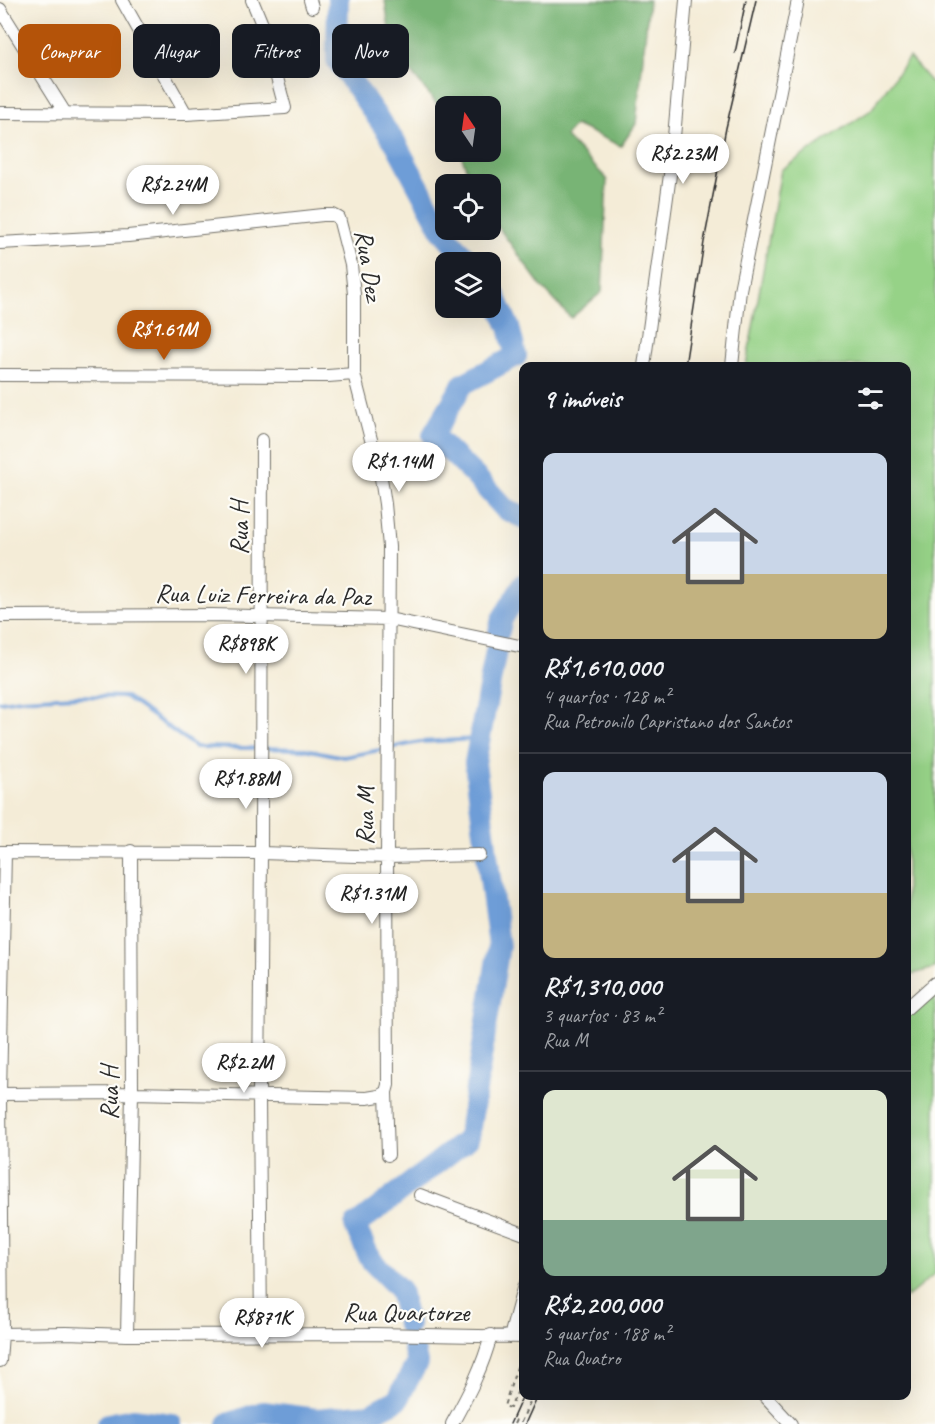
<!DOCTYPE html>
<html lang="pt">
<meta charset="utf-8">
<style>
body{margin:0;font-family:Caveat,sans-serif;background:#242831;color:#f1f3f6;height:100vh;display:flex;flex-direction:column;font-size:22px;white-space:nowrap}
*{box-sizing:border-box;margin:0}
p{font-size:20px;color:#9ea1a6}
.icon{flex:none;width:33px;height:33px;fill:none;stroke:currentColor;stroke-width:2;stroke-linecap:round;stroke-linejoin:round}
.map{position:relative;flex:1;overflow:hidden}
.side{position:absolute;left:519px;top:362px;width:392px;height:1038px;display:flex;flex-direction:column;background:#171b24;border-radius:12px;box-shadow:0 6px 24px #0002}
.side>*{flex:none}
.top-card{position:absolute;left:18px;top:24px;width:411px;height:54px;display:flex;gap:12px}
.needle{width:39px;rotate:347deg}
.buttons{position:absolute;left:435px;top:96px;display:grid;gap:12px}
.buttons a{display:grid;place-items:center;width:66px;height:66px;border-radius:12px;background:#171b24;box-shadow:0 6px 24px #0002;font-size:30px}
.price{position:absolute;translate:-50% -51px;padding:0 14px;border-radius:21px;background:#fff;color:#222;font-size:20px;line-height:39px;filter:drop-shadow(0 2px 3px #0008)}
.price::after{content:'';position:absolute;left:50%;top:36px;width:18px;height:14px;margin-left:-9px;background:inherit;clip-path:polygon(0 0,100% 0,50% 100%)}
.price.active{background:#b45309;color:#fff}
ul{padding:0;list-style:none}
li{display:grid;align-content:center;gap:12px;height:318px;padding:0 24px}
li+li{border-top:2px solid #363941}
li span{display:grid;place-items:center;height:186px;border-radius:12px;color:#555}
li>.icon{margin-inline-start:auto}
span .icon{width:108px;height:108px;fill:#fffc;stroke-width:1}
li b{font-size:26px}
h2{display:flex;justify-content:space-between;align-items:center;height:72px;padding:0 24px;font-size:26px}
.pill{padding:0 21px;border-radius:12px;background:#171b24;box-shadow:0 6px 24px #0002;font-size:21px;line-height:54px}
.pill.active{background:#b45309;color:#fff}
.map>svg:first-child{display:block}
.green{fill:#96d287;stroke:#607e59;stroke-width:1.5}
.forest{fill:#78b474;stroke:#527050;stroke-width:1.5}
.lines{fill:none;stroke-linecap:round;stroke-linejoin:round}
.stream{stroke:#6e9dd7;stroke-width:4}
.river{stroke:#6e9dd7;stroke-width:22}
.minor-casing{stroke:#716f67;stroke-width:14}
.path{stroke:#716f67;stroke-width:2;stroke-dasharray:4.5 4.5;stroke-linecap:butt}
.minor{stroke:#fff;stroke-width:12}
.tram{stroke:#2b2b2b;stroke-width:1.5}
.labels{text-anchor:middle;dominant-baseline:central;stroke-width:4.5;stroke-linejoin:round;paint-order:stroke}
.street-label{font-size:26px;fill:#2b2b2b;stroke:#fdfcf7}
</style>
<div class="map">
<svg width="935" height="1424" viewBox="0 0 935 1424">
<rect width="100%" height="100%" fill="#fdfcf7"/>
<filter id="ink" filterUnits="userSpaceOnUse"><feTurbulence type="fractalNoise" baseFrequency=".0167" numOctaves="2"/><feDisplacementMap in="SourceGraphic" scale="12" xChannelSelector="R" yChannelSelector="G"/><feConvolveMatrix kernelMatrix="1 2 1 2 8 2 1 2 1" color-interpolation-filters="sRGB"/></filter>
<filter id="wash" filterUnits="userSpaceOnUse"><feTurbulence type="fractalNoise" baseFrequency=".008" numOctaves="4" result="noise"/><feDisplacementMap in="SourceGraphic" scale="24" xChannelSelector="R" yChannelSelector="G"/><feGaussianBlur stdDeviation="1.35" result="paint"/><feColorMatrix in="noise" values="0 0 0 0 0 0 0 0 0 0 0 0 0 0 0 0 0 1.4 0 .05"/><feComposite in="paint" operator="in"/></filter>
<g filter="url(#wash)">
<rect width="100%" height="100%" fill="#f4ecd7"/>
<!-- green -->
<path class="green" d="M909,57L935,87V968L906,976V366H746L781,170L871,110Z
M935,990V1274L906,1298V1014Z"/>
<!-- forest -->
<path class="forest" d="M385,0H649L636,124L621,146L575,125L565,136L607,179L602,292L571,318L541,286L491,217L490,184H472L460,152H490V106H446L445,114L392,49Z"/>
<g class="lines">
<!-- stream -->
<path class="stream" d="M0,702L20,699L75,696L126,697L196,747L305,749L344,757L420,742L479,739"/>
<!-- river -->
<path class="river" d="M338,0L337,60L396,144L443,232L470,262
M490,285L509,327L516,356L463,384L433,435L475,476L505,509L524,518
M499,631L502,619L524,584
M408,1325L400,1290L371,1260L355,1226L468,1139L499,946L475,763L496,651
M108,1424L133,1419L171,1424
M228,1424L263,1412L317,1419L370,1414L397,1400L417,1363L413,1345"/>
</g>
</g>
<g filter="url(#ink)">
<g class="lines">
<defs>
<path id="minor" d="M122,0L186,114
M310,0L312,7
M0,9L65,113
M0,113L186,114L285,108L264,29L252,0
M0,243L128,236L323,215H333L339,218L351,265L354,294V374L381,478L385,504L389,547L387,857L388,1085L386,1092L379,1096L367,1098L132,1093L0,1094
M644,366L672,160L686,0
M732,366L740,290L798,0
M0,375L328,376L354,374
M0,616L212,615L389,619L524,647
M0,852L261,853L387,857L479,855
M906,1009L935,983
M386,1092L388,1155
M420,1195L524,1234
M0,1334L66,1333L127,1335L374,1334L524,1337
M261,1334L259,1096L261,853L262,440
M127,1335L132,1093L131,851
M510,1337L524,1285
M0,1361L2,1334L0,1094L5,852
M764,1395L791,1424
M452,1424C468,1395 483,1367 491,1335"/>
</defs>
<!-- minor casing -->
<use href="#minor" class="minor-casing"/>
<!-- path -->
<path class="path" d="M523,1349L504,1406L510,1408L524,1378
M514,1424L516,1420L521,1422L533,1395"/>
<!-- minor -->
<use href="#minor" class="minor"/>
<!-- tram -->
<path class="tram" d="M735,53L746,0
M685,366L704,242L726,128L756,0
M510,1424L524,1393
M525,1424L538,1395"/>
</g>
</g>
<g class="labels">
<!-- street labels -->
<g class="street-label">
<text transform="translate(369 265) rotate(81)">Rua Dez</text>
<text transform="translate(239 528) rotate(-90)">Rua H</text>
<text transform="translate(263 595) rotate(1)">Rua Luiz Ferreira da Paz</text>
<text transform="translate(365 816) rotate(-89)">Rua M</text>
<text transform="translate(109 1093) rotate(-90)">Rua H</text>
<text x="406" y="1312">Rua Quartorze</text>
</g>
</g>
</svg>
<div class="buttons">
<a><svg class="needle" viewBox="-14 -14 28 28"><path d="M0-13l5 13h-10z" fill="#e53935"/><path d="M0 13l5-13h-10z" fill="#9ea1a6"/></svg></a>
<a><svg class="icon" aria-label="locate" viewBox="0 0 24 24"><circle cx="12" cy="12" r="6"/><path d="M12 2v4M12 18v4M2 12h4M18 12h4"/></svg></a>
<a><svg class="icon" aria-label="layers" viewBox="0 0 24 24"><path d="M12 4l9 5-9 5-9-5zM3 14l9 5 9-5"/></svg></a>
</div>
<b class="price" style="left:683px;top:185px">R$2.23M</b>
<b class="price" style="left:173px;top:216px">R$2.24M</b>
<b class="price active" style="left:164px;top:361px">R$1.61M</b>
<b class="price" style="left:399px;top:493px">R$1.14M</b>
<b class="price" style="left:246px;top:675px">R$898K</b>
<b class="price" style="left:246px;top:810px">R$1.88M</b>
<b class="price" style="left:372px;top:925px">R$1.31M</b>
<b class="price" style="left:244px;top:1094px">R$2.2M</b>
<b class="price" style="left:262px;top:1349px">R$871K</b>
<div class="top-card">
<a class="pill active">Comprar</a>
<a class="pill">Alugar</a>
<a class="pill">Filtros</a>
<a class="pill">Novo</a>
</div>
<section class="side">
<h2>9 imóveis<svg class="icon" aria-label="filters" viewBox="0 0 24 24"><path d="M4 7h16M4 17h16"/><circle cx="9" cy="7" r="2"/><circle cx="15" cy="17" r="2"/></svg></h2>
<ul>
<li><span style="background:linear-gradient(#c9d6e8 65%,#c2b280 0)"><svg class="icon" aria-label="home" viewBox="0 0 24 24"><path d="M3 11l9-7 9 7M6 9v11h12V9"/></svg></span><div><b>R$1,610,000</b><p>4 quartos · 128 m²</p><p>Rua Petronilo Capristano dos Santos</p></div></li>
<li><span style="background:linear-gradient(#c9d6e8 65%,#c2b280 0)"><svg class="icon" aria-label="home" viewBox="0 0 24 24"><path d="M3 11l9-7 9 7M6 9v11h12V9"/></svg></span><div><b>R$1,310,000</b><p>3 quartos · 83 m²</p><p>Rua M</p></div></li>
<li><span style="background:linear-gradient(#dfe7d0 70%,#7fa58c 0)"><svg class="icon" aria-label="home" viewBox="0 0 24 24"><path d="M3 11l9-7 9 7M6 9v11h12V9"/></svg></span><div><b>R$2,200,000</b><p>5 quartos · 188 m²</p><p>Rua Quatro</p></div></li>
</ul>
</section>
</div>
